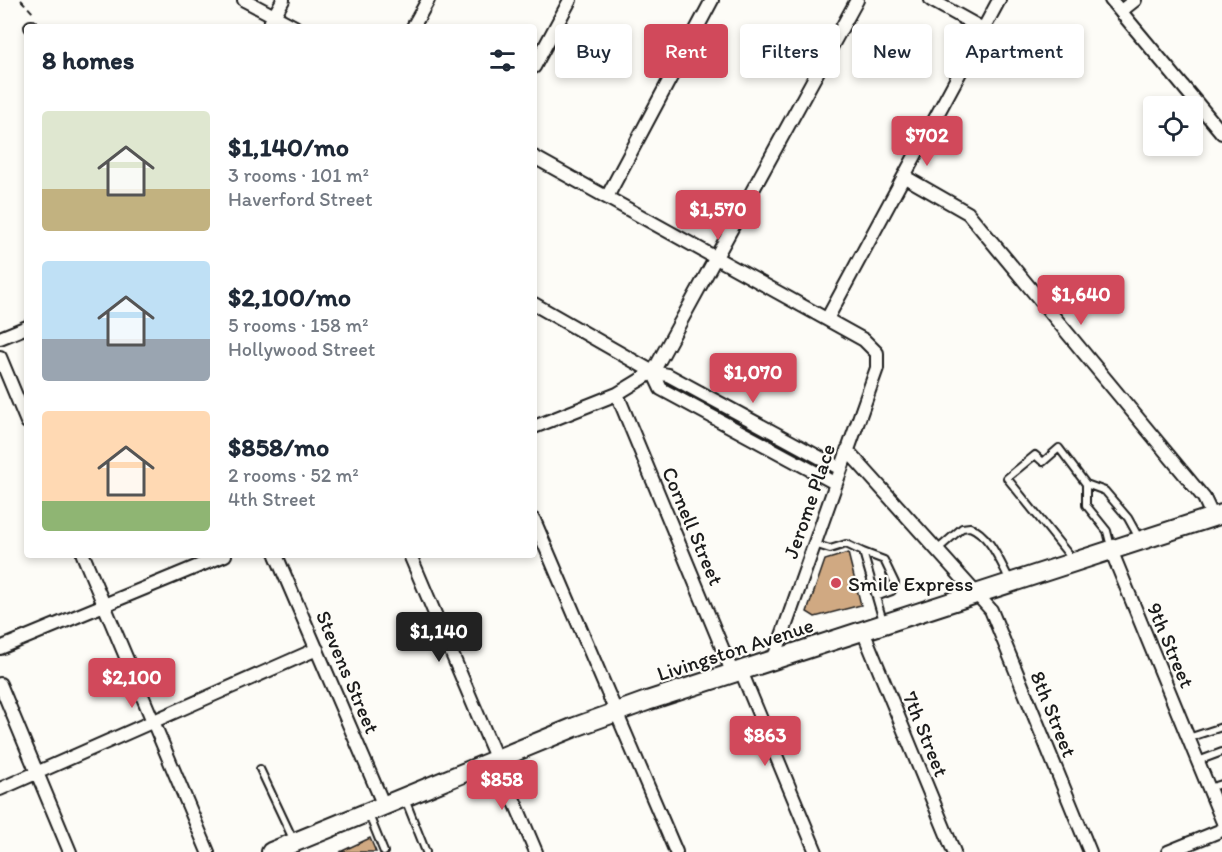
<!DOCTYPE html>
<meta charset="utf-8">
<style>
body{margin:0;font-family:Itim,sans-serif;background:#f6f6f7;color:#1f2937;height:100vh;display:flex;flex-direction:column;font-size:22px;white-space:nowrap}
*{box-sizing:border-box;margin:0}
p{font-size:20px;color:#747a83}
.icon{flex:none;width:33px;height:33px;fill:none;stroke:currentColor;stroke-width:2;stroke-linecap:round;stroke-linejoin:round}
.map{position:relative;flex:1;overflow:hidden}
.sheet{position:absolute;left:24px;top:24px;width:513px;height:534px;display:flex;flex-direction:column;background:#fff;border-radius:6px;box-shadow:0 3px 9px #0003}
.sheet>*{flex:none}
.guide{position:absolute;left:555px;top:24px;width:570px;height:54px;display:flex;gap:12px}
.fabs{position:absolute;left:1143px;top:96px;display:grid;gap:12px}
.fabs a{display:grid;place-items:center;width:60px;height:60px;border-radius:6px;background:#fff;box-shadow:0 3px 9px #0003;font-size:30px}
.price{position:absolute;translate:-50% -51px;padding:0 14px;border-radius:6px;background:#d1495b;color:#fff;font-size:20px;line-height:39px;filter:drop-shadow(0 2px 3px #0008)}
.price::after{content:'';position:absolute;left:50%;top:36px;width:18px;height:14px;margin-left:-9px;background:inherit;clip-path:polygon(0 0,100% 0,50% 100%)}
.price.selected{background:#222;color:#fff}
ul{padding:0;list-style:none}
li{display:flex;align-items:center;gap:18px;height:150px;padding:0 18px}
li span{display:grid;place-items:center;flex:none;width:168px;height:120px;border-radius:6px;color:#555}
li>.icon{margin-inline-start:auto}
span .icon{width:72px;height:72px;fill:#fffc;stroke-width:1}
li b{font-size:26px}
h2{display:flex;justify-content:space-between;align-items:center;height:72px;padding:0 18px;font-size:26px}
.chip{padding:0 21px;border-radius:6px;background:#fff;box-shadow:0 3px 9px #0003;font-size:21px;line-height:54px}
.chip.selected{background:#d1495b;color:#fff}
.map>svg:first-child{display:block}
.building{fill:#d0a982;stroke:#1c1c1c;stroke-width:1.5}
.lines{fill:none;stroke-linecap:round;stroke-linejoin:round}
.lane-casing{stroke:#1c1c1c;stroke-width:10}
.street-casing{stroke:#1c1c1c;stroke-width:16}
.secondary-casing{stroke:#1c1c1c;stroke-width:22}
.path{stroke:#1c1c1c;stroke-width:2;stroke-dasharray:6 4.5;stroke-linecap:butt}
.lane{stroke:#fdfcf7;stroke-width:6}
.street{stroke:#fdfcf7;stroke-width:12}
.secondary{stroke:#fdfcf7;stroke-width:18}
.poi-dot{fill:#d1495b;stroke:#fdfcf7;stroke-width:2}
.labels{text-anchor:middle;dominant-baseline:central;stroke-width:4.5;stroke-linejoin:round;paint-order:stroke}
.street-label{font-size:21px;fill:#1c1c1c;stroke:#fdfcf7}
.poi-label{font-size:21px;fill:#1c1c1c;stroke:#fdfcf7;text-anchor:start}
</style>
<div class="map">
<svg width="1222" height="852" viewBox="0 0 1222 852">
<rect width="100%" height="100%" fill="#fdfcf7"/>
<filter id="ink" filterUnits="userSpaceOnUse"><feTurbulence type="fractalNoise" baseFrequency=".0167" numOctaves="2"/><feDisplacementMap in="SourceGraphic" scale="12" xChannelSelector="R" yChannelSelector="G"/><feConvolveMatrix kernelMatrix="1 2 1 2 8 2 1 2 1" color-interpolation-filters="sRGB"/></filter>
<g filter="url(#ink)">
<!-- building -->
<path class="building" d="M848,553L861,605L815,617L807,612L825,560Z
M370,838L376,852H340Z"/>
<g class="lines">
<defs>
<path id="lane" d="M814,544L830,549L846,544L863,552L883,621
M1111,547L1107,531L1086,505V484L1105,491L1128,518L1139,538
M937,550L962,528L970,527C990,535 1000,562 1010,580
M863,552L884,560L895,583L892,591L876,597
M1073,560L1007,478L1035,455L1043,462L1059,448L1086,484
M1188,738L1222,727
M1198,761L1222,752
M260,769L293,839
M1209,788L1222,784
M405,799L426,852
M369,815L384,852"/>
<path id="street" d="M244,0L295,27
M931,0L983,29
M1111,0L1222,133
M1121,11L1135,0
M31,27H32
M268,27L283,0
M413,27L428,0
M534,67L570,0
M534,157L864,340L877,353V368L773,661
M905,177L968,213L1204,498L1213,517
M607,197L712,0
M534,304L653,372L668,375L841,469
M827,319L999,0
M0,338L27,327
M0,357L27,422
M653,372L661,389L835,483
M617,394L733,674
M534,427L617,394L653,372L857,0
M847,450L991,610L1090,852
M534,520L676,852
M1111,550L1222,820
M83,555L208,852
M276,555L384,806
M410,555L536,852
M863,631L954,852
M0,648L225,555
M741,671L816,852
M0,684L70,852
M0,789L317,649
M1168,852L1222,830"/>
<path id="secondary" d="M271,852L575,727L647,701L1222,514"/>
</defs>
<!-- lane casing -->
<use href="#lane" class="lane-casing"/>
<!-- street casing -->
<use href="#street" class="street-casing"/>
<!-- secondary casing -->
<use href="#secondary" class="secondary-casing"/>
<!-- path -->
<path class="path" d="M21,0L35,15"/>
<!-- lane -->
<use href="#lane" class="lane"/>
<!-- street -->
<use href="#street" class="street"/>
<!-- secondary -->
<use href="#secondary" class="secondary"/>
</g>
</g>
<!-- markers -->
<circle class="poi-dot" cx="836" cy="583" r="6"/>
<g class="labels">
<!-- street labels -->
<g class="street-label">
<text transform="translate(809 501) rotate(-71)">Jerome Place</text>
<text transform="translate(693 526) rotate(67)">Cornell Street</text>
<text transform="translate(1171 645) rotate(67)">9th Street</text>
<text transform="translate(735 649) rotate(-18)">Livingston Avenue</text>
<text transform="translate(348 672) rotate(67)">Stevens Street</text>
<text transform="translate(1054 714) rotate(68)">8th Street</text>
<text transform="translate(926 734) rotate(68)">7th Street</text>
</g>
<!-- poi labels -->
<g class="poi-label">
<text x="848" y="583">Smile Express</text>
</g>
</g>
</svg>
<div class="fabs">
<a><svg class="icon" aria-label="locate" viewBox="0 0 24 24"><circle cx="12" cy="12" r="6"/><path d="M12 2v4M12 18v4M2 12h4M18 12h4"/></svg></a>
</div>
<b class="price" style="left:927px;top:167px">$702</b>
<b class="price" style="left:718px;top:241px">$1,570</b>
<b class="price" style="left:1081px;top:326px">$1,640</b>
<b class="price" style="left:753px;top:404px">$1,070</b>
<b class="price selected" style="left:439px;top:663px">$1,140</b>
<b class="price" style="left:132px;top:709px">$2,100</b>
<b class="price" style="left:765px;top:767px">$863</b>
<b class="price" style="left:502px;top:811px">$858</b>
<div class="guide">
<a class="chip">Buy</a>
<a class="chip selected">Rent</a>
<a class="chip">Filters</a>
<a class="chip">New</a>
<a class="chip">Apartment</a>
</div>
<section class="sheet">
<h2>8 homes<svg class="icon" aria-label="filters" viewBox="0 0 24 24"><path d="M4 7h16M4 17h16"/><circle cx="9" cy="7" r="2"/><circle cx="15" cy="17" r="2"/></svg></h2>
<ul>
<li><span style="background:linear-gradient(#dfe7d0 65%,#c2b280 0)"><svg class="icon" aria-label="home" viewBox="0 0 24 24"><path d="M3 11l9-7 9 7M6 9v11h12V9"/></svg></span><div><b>$1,140/mo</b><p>3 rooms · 101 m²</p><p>Haverford Street</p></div></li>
<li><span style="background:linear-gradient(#bfe0f5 65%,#9aa5b1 0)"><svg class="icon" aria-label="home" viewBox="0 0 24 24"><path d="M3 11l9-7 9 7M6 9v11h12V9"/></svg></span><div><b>$2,100/mo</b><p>5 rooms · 158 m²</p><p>Hollywood Street</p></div></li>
<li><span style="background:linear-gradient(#ffd9b3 75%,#8fb573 0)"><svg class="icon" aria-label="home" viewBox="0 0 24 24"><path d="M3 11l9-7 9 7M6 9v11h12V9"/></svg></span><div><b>$858/mo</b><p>2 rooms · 52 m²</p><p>4th Street</p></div></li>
</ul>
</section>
</div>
